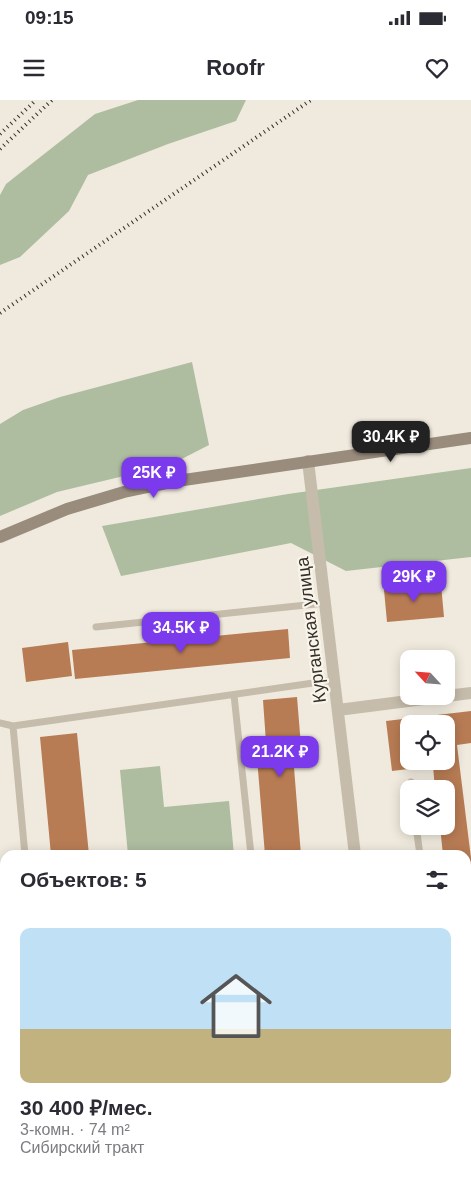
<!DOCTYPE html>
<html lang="ru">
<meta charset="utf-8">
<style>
body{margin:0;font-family:Helvetica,sans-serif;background:#f7f7f7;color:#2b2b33;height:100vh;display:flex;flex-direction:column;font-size:19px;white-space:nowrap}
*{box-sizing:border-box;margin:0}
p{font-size:16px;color:#7c7c81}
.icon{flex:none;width:28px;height:28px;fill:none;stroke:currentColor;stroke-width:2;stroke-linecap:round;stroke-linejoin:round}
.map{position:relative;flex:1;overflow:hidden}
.sheet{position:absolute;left:0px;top:750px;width:471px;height:335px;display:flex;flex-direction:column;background:#fff;border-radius:15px 15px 0 0;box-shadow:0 2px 12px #0003}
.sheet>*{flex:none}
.needle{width:32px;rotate:296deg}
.controls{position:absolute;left:400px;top:550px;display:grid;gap:10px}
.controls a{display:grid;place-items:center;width:55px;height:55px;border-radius:10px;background:#fff;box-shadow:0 2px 12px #0003;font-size:25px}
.price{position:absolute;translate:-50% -42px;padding:0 11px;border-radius:10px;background:#7c3aed;color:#fff;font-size:16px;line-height:32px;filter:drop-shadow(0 1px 2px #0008)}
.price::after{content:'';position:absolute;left:50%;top:30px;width:15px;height:11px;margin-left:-8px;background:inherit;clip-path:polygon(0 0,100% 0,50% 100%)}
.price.current{background:#222;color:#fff}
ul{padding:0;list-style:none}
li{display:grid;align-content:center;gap:10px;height:265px;padding:0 20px}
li+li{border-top:1px solid #e1e1e2}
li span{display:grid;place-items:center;height:155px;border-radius:10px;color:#555}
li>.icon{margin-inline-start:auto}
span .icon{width:90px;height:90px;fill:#fffc;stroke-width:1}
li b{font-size:21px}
h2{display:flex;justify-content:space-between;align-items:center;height:60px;padding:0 20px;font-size:21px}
.status{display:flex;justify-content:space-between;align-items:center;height:35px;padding:0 25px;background:#fff;direction:ltr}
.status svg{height:14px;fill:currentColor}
header{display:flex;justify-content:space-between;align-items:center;height:65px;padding:0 20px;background:#fff;font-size:22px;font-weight:800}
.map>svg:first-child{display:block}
.green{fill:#aebda0}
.building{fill:#b87c54;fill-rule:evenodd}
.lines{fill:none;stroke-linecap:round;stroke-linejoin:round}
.service{stroke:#c6bcab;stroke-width:7}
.minor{stroke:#c6bcab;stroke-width:12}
.secondary{stroke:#9a8c7d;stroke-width:12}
.rail{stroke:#352f2a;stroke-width:4;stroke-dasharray:1 4;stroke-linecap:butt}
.labels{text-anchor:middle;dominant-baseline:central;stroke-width:4.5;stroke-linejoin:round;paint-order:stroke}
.street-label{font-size:18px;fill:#352f2a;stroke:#f8f4ea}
</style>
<div class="status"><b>09:15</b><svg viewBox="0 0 49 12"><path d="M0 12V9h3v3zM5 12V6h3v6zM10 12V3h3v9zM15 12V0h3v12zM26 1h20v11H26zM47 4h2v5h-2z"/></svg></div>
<header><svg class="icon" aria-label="menu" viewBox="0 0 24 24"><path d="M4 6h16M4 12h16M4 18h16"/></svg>Roofr<svg class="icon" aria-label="heart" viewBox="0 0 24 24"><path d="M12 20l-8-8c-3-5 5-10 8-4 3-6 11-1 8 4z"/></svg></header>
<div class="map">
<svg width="471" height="1085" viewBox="0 0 471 1085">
<rect width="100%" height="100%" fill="#f0eade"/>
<!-- green -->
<path class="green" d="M138,0H246L236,21L168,44L88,75L69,111L20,157L0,165V95L6,84L95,14Z
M192,262L209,345L170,365L57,392L0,416V324L23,310L60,297Z
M471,368V457L346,471L291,443L121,476L102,426L288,394Z
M160,666L164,707L229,701L234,755H128L120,670Z"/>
<!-- building -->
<path class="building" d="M441,484L444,517L387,522L384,490Z
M288,529L290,558L75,579L72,550Z
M68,542L72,576L26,582L22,548Z
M297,597L301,646L284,648L285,656L293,655L301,755H265L257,658L267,657L263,600Z
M471,611V643L457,645L471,758V842L466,843V755H443L440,726H446V689H435L433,666L392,671L386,621ZM409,624H446V661H409Z
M77,633L89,755H51L40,637Z
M5,814V829H0V815Z
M0,975H5V993H0Z
M68,1080H87L88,1085H69Z
M121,1080H145L146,1085H121Z
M172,1080H194V1085H172Z"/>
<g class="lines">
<!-- service -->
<path class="service" d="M96,527L325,503
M234,595L251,755
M0,623L13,626L334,580
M13,626L25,755
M411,682L412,689
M416,726L420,755
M46,1080L47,1085"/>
<!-- minor -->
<path class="minor" d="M308,361L355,755
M338,610L471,593
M466,891H471
M0,941H5
M390,1080L391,1085"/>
<!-- secondary -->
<path class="secondary" d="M0,437L67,409L124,392L177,381L471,338"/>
<!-- rail -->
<path class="rail" d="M0,34L36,0
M0,49L52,0
M0,213L311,0"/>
</g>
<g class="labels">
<!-- street labels -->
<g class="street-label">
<text transform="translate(311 530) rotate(-97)">Курганская улица</text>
</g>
</g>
</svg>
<div class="controls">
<a><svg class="needle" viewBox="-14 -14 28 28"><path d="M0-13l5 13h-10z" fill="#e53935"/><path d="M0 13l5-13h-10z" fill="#7c7c81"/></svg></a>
<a><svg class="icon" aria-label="locate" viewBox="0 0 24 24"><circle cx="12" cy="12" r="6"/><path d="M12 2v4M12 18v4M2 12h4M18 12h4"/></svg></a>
<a><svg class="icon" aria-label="layers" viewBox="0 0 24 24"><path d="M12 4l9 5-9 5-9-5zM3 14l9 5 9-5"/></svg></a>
</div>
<b class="price current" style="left:391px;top:363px">30.4K ₽</b>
<b class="price" style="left:154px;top:399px">25K ₽</b>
<b class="price" style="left:414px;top:503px">29K ₽</b>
<b class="price" style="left:181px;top:554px">34.5K ₽</b>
<b class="price" style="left:280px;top:678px">21.2K ₽</b>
<section class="sheet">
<h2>Объектов: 5<svg class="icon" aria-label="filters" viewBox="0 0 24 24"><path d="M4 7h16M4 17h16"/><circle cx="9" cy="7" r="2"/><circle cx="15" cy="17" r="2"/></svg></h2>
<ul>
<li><span style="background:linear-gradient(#bfe0f5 65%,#c2b280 0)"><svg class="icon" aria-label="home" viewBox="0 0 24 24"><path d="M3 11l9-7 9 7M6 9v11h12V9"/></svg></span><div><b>30 400 ₽/мес.</b><p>3-комн. · 74 m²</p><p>Сибирский тракт</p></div></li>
</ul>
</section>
</div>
